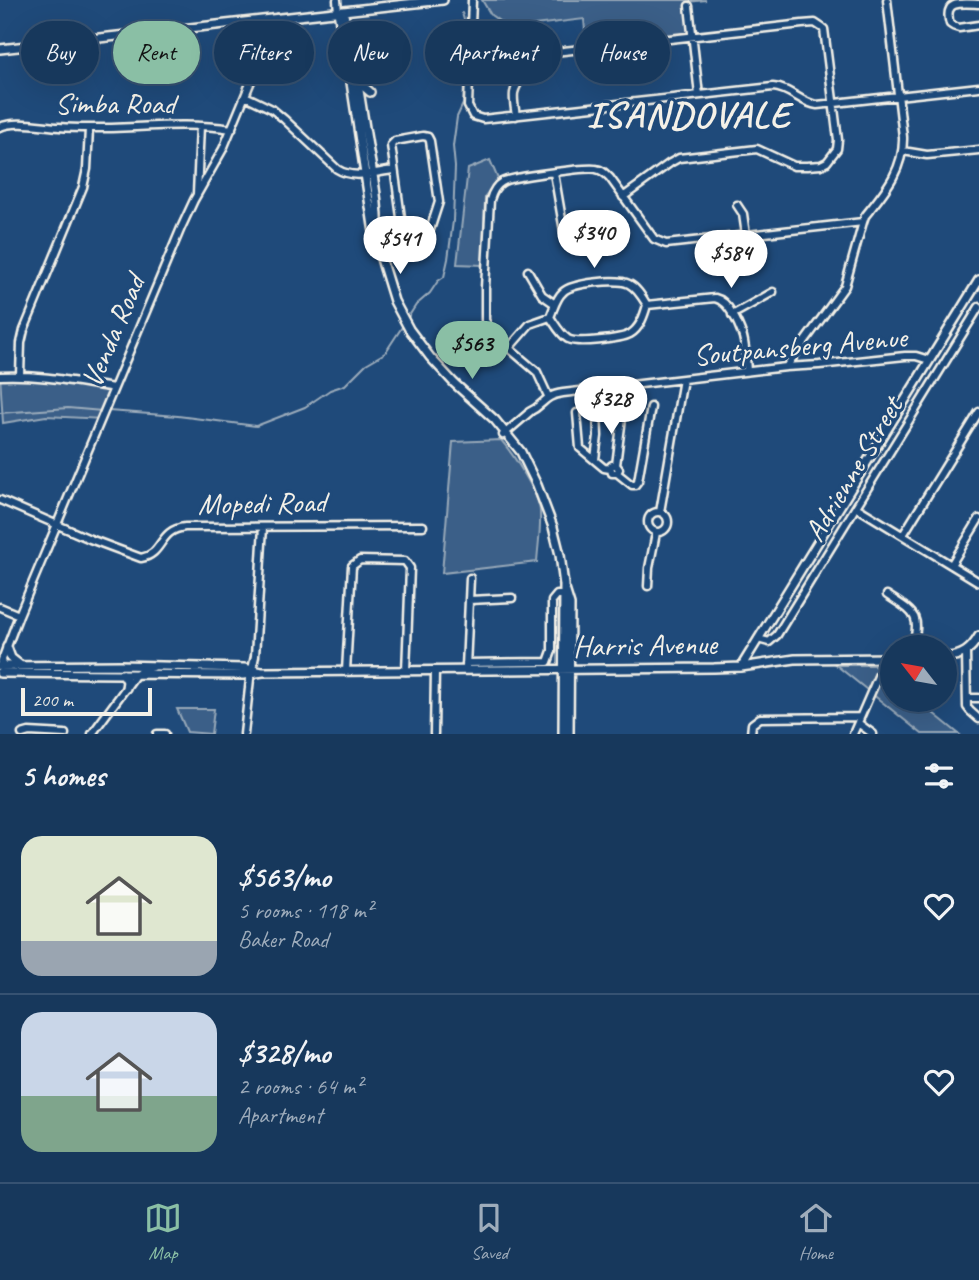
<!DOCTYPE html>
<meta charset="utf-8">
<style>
body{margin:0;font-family:Caveat,sans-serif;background:#244365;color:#f1f3f6;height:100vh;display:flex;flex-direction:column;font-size:26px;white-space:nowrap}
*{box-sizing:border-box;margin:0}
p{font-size:23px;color:#9eacbb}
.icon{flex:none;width:38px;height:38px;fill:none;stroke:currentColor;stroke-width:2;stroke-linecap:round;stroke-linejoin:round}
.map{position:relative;height:734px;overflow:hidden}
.details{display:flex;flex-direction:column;background:#17385c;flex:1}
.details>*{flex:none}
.top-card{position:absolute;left:21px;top:21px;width:938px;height:63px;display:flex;gap:14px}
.needle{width:46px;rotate:301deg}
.tools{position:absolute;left:880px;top:635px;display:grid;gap:14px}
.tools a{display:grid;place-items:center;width:77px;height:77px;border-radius:50%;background:#17385c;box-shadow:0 7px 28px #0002,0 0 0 2px #365272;font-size:35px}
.scale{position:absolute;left:21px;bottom:18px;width:131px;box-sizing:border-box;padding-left:7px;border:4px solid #f4f1e8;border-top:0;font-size:19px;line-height:24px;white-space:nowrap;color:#f4f1e8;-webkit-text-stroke:5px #1f4a7a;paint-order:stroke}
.price{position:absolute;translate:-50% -60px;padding:0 16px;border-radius:24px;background:#fff;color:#222;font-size:23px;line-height:46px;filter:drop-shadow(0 2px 4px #0008)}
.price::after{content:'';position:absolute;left:50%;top:42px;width:21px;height:16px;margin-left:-10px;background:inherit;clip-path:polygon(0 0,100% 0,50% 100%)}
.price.on{background:#8abfa5;color:#111}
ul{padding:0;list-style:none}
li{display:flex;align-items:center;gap:21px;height:175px;padding:0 21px}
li+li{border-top:2px solid #365272}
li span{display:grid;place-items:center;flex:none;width:196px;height:140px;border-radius:21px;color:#555}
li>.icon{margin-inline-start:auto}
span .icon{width:84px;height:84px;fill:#fffc;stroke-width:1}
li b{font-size:30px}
h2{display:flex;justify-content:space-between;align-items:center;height:84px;padding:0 21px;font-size:30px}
.chip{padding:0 24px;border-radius:32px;background:#17385c;box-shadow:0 7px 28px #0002,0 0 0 2px #365272;font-size:24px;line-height:63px}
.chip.on{background:#8abfa5;color:#111}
.tabs{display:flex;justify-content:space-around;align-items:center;height:98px;border-top:2px solid #365272;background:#17385c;font-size:19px;color:#9eacbb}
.tabs a{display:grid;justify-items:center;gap:4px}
.tabs .on{color:#8abfa5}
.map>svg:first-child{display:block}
.green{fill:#3a5f88;stroke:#97a8b8;stroke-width:2}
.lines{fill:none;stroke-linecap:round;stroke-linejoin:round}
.stream{stroke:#9cacbb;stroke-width:2}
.minor-casing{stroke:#f4f1e8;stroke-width:11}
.major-casing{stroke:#f4f1e8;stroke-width:12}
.minor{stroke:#1f4a7a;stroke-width:6}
.major{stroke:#1f4a7a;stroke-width:7}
.labels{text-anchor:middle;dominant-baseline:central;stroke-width:6;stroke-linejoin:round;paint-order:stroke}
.street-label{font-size:30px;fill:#f4f1e8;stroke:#1f4a7a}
.district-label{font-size:37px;font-weight:bold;letter-spacing:2px;fill:#f4f1e8;stroke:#1f4a7a}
</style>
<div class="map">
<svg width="979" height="734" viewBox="0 0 979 734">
<rect width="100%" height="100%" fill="#1f4a7a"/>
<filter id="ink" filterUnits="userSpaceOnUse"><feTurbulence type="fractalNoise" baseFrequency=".0143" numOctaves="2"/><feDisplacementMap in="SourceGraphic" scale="14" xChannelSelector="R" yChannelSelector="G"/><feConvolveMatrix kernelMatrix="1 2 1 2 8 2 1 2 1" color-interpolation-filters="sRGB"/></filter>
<g filter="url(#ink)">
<!-- green -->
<path class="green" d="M482,0H706L687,2L690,33L586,43L584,19L509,28L491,15Z
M490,160L498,179L485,196L483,265L457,264L468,169Z
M21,374L69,377L117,387L103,419L46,416L3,423L0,375Z
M501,440C513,454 540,495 540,512C541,529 538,546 537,562L442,573L453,442Z
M836,665H873L892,681V700H917L959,734H922Z
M177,709H214L211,734L187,732Z"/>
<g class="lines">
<!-- stream -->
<path class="stream" d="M407,319L416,305L430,293L438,281L444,277L448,259L453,221L455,167L453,146L457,117L463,104L467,30L462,13
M108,411L178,416L256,426L305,407L330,390L345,385L366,364L385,353L404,324
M0,413L68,408L102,411"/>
<defs>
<path id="minor" d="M337,0L338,12
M472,0L468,106L473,116L483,119L773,87C790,88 801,103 817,105L979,87
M979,4C961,3 943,0 950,24L953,26L959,28L979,25
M689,6L699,95
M245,96L272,109L284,119L337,169C354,180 375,172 394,170
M516,116C515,109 513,100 514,93C516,82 536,58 546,53L802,24L815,23L824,29L838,140L837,149L827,162L821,165L807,166H794L757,149L679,158L670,163L623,197
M0,127C14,120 42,126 59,127C116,132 174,120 232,129
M423,136L428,137L430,141L439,202L427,239L425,242C416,244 408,238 403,232L391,145L395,141Z
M903,151L927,155L979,150
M554,173L564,231
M197,194L200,126
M737,205L743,214L746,235
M528,271L542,295L555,304
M647,305L715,298C729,301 739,325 743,337C746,348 746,360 747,371
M732,315L773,292
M550,317C555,324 560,334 568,339C577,344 621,339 630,334C640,328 644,316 647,305
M550,317C554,308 556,298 563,292C572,283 618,278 629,284C637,288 642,297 647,305
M509,348L530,324L550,317
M786,367L845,286L863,222
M20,375L21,343L24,330L83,187L87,169L89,129
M0,376C38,374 76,382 114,388
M548,396L537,372L496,337L490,331L485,320V288L490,200C492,193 495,186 502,182C509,177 587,167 596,169C603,170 606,174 610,178L654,239L666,244L863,222L865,216C884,192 904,170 903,137L887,0
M529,412C545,405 542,396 563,393L786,367L819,365L905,356H916L929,360
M577,413L580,448L604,468L610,469
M503,435L531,411
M595,459L598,436L597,412
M616,465H612L610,467L612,473H617L619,469L616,465L624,402V385
M617,473L632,485H635L638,481L651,407
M0,500L90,539L141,558C164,554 158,530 185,527L423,526
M856,507L979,582
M648 522a10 10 0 1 1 20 0a10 10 0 1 1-20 0Z
M660,512L683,379
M903,535L979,412
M951,565L979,519
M648,586L649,568L656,533
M887,595C914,613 922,614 912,648
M469,600L512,598
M0,607L19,615
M758,639L769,642L777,635L979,307
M966,652L967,707L970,711L979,719
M466,663L548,662L552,651V601L557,595H563
M0,665L19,615L181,228L194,200L223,149L277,18
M466,667L470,578
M346,671L352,566L360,560L405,561L410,568L406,671
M967,698H979
M858,723L873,734
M22,734L29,732L65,734
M92,734L136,674L141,670L153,667
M157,734H165
M244,734L250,679L255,656L263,527
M434,734L435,670
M751,734L752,724L760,718L860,717
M853,734L886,658"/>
<path id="major" d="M343,11C354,53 360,97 367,140C372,172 380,204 378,237
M338,12L350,76L375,239L394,301L409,329L430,357L454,383L495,420L521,452L537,485L553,527L560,555L564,585L563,734
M0,49L443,0
M361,80L363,86L370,92
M565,589L570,605L569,734
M7,647L11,658L20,665
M945,657C962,657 971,650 979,636
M0,666L120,665L244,668L262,672
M741,667L979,280
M0,673L244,675L263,672L714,668L741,667L795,659L892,658
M123,674L127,681L126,688"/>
</defs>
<!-- minor casing -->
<use href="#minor" class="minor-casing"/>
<!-- major casing -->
<use href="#major" class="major-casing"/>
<!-- minor -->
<use href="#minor" class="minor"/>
<!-- major -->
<use href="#major" class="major"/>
</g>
</g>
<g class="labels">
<!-- street labels -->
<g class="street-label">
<text x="115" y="103">Simba Road</text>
<text transform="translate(113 331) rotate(-67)">Venda Road</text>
<text transform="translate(800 346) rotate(-5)">Soutpansberg Avenue</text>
<text transform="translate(853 469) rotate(-59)">Adrienne Street</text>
<text transform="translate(262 503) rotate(-1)">Mopedi Road</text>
<text transform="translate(645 645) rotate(-1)">Harris Avenue</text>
</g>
<!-- district labels -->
<g class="district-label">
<text x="689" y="114">ISANDOVALE</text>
</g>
</g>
</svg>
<div class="tools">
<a><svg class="needle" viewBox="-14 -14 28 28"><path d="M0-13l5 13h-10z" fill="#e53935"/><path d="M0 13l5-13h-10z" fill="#9eacbb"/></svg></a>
</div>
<div class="scale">200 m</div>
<b class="price" style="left:594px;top:270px">$340</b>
<b class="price" style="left:400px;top:276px">$541</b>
<b class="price" style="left:731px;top:290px">$584</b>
<b class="price on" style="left:472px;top:381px">$563</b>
<b class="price" style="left:611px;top:436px">$328</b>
<div class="top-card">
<a class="chip">Buy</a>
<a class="chip on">Rent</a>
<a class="chip">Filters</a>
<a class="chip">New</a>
<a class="chip">Apartment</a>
<a class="chip">House</a>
</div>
</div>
<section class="details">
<h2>5 homes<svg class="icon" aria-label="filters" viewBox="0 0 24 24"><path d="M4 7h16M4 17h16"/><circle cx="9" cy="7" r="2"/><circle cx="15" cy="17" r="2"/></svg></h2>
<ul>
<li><span style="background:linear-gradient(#dfe7d0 75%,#9aa5b1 0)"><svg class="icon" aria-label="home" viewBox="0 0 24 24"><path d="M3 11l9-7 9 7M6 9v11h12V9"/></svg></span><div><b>$563/mo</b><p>5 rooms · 118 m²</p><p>Baker Road</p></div><svg class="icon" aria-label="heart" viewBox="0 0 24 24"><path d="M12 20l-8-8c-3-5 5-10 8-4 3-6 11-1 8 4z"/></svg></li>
<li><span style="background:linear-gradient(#c9d6e8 60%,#7fa58c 0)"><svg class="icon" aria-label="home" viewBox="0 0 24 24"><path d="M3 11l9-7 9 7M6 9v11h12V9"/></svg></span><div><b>$328/mo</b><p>2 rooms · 64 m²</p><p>Apartment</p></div><svg class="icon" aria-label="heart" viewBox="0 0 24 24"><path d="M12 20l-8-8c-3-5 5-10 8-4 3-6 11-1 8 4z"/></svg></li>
</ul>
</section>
<nav class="tabs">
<a class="on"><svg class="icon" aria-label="map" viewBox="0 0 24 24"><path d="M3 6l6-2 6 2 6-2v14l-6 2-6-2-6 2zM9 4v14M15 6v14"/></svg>Map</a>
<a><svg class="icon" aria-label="saved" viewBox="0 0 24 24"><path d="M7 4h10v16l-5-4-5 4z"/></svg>Saved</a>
<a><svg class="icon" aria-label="home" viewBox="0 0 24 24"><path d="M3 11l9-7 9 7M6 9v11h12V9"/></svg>Home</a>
</nav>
